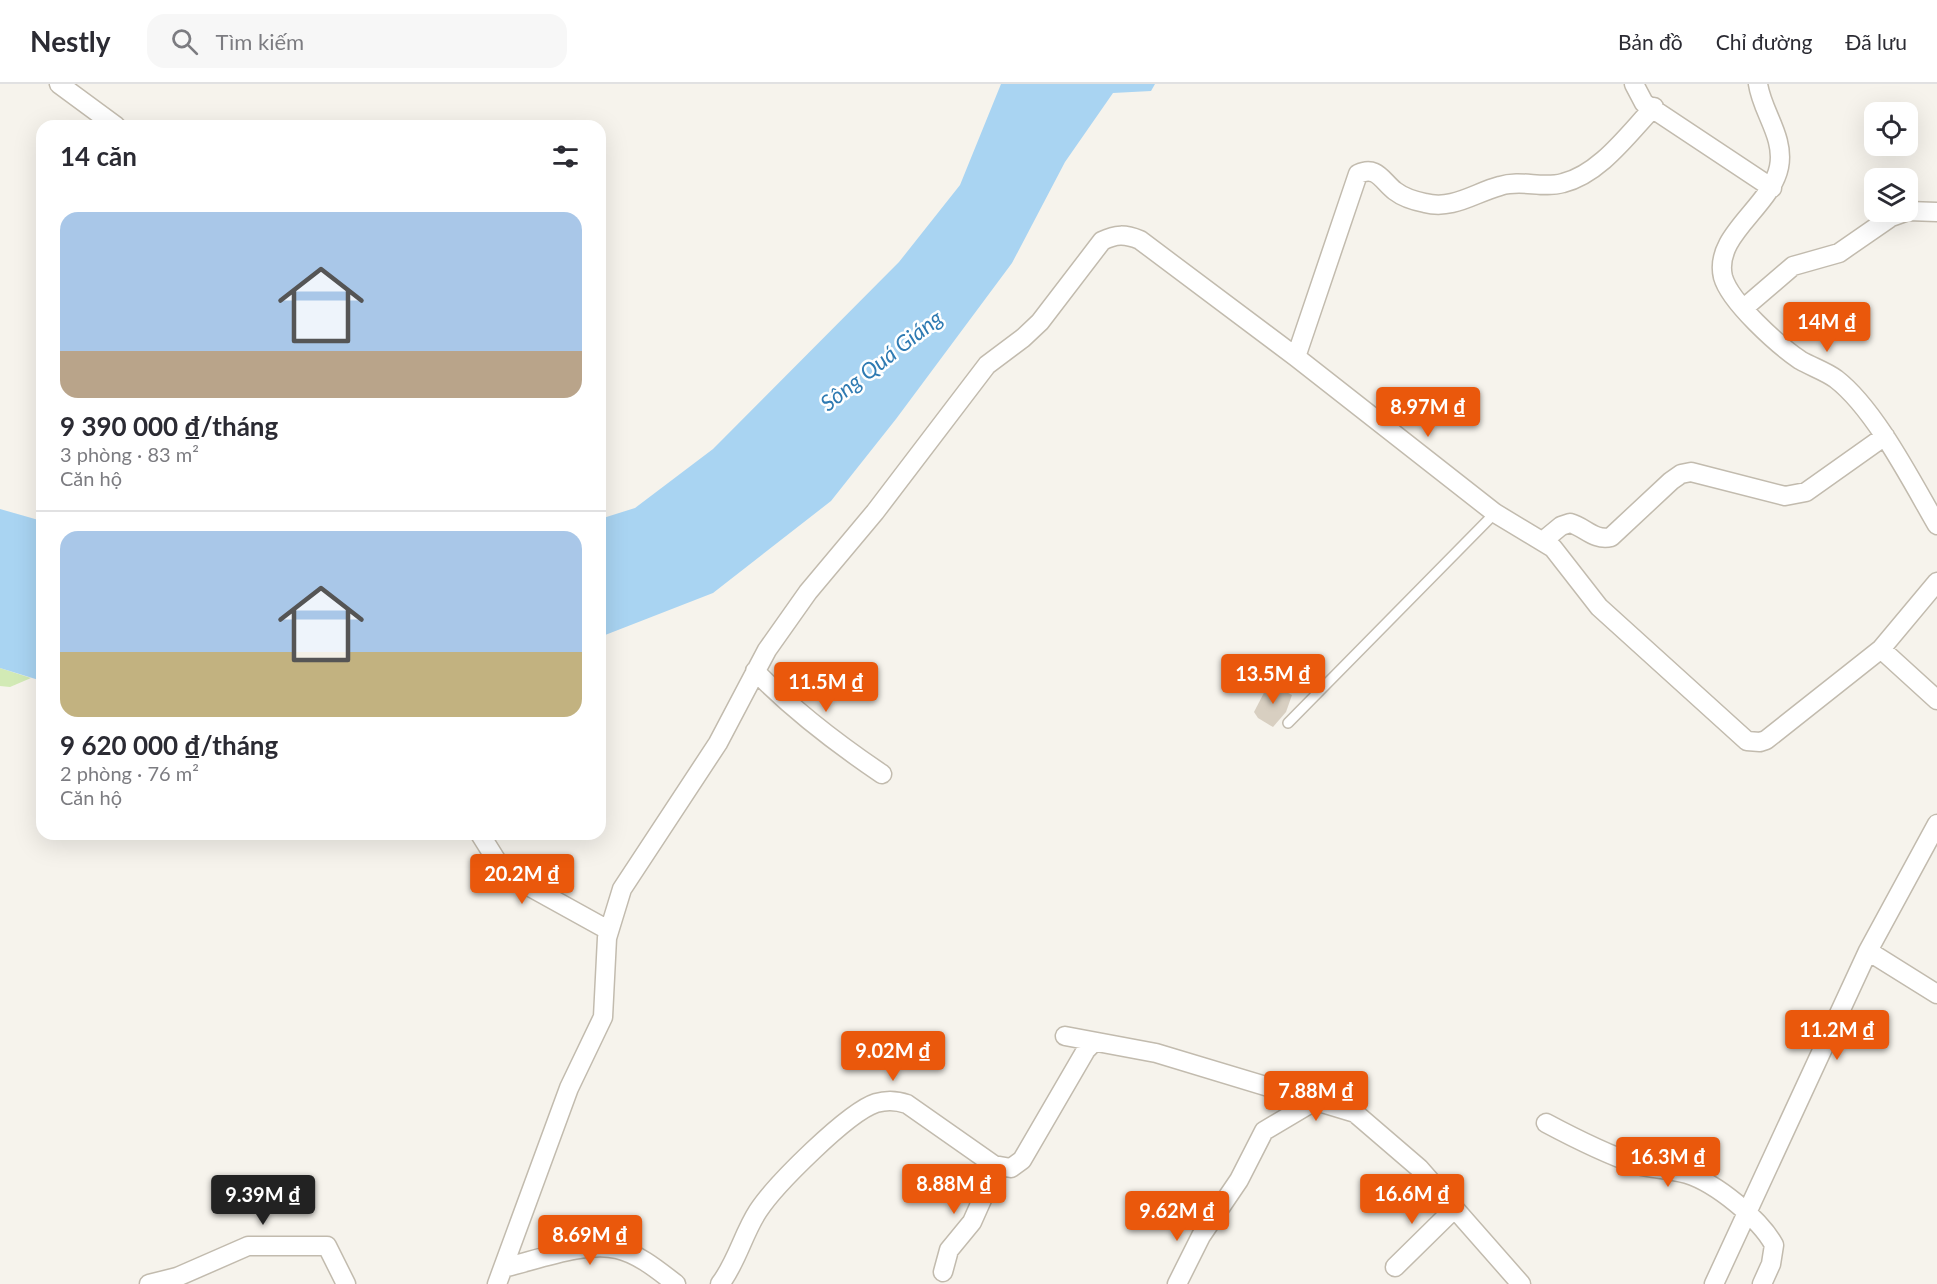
<!DOCTYPE html>
<html lang="vi">
<meta charset="utf-8">
<style>
body{margin:0;font-family:Lato,sans-serif;background:#f7f7f7;color:#2b2b33;height:100vh;display:flex;flex-direction:column;font-size:22px;white-space:nowrap}
*{box-sizing:border-box;margin:0}
p{font-size:20px;color:#7c7c81}
.icon{flex:none;width:33px;height:33px;fill:none;stroke:currentColor;stroke-width:2;stroke-linecap:round;stroke-linejoin:round}
.map{position:relative;flex:1;overflow:hidden}
.drawer{position:absolute;left:36px;top:36px;width:570px;height:720px;display:flex;flex-direction:column;background:#fff;border-radius:18px;box-shadow:0 6px 24px #0002}
.drawer>*{flex:none}
.tools{position:absolute;left:1864px;top:18px;display:grid;gap:12px}
.tools a{display:grid;place-items:center;width:54px;height:54px;border-radius:12px;background:#fff;box-shadow:0 6px 24px #0002;font-size:30px}
.price{position:absolute;translate:-50% -51px;padding:0 14px;border-radius:6px;background:#ea580c;color:#fff;font-size:20px;line-height:39px;filter:drop-shadow(0 2px 3px #0008)}
.price::after{content:'';position:absolute;left:50%;top:36px;width:18px;height:14px;margin-left:-9px;background:inherit;clip-path:polygon(0 0,100% 0,50% 100%)}
.price.selected{background:#222;color:#fff}
ul{padding:0;list-style:none}
li{display:grid;align-content:center;gap:12px;height:318px;padding:0 24px}
li+li{border-top:2px solid #e1e1e2}
li span{display:grid;place-items:center;height:186px;border-radius:18px;color:#555}
li>.icon{margin-inline-start:auto}
span .icon{width:108px;height:108px;fill:#fffc;stroke-width:1}
li b{font-size:26px}
h2{display:flex;justify-content:space-between;align-items:center;height:72px;padding:0 24px;font-size:26px}
header{display:flex;align-items:center;gap:36px;box-sizing:border-box;height:84px;padding:0 30px;background:#fff;border-bottom:2px solid #e1e1e2}
header strong{font-size:28px}
nav{display:flex;gap:33px;margin-inline-start:auto;font-size:21px}
.search{width:420px;height:54px;background:#f7f7f7;display:flex;align-items:center;gap:15px;box-sizing:border-box;padding:0 21px;border-radius:18px;color:#7c7c81;font-size:22px}
.map>svg:first-child{display:block}
.green{fill:#d2eab5}
.water{fill:#a9d4f2}
.building{fill:#d8cfc1}
.lines{fill:none;stroke-linecap:round;stroke-linejoin:round}
.lane-casing{stroke:#c2bbae;stroke-width:12}
.street-casing{stroke:#c2bbae;stroke-width:21}
.lane{stroke:#fff;stroke-width:9}
.street{stroke:#fff;stroke-width:18}
.labels{text-anchor:middle;dominant-baseline:central;stroke-width:5;stroke-linejoin:round;paint-order:stroke}
.water-label{font-size:22px;font-style:italic;fill:#2e7ab2;stroke:#fff}
</style>
<header>
<strong>Nestly</strong>
<div class="search"><svg class="icon" aria-label="search" viewBox="0 0 24 24"><circle cx="10" cy="10" r="6"/><path d="M15 15l6 6"/></svg>Tìm kiếm</div>
<nav><a>Bản đồ</a><a>Chỉ đường</a><a>Đã lưu</a></nav>
</header>
<div class="map">
<svg width="1937" height="1200" viewBox="0 0 1937 1200">
<rect width="100%" height="100%" fill="#f6f3ec"/>
<!-- green -->
<path class="green" d="M0,584L31,594L10,603L0,602Z"/>
<!-- water -->
<path class="water" d="M1001,0H1155L1151,7L1113,9L1065,78L1012,179L896,335L831,417L713,509L600,553V435L635,424L713,365L899,178L960,101Z
M0,425L42,437V597L0,584Z"/>
<!-- building -->
<path class="building" d="M1269,599L1292,611L1286,628L1273,643L1258,634L1254,628Z"/>
<g class="lines">
<defs>
<path id="lane" d="M1288,639L1495,429"/>
<path id="street" d="M59,0L116,42
M1634,0L1644,19L1772,104
M1758,0C1762,28 1785,53 1779,83C1771,123 1713,151 1723,193C1730,218 1778,261 1800,276C1812,283 1825,287 1836,295C1875,325 1912,398 1937,441
M1908,127L1937,128
M1744,224L1793,182L1839,169L1891,133L1905,128
M1296,273L1358,90C1377,81 1382,97 1395,107C1404,114 1415,117 1425,119C1453,126 1474,109 1500,102C1521,95 1542,105 1563,99C1600,90 1629,49 1654,23
M1544,456L1561,442L1570,439C1585,443 1594,457 1611,453L1671,397L1681,390L1691,388L1785,412L1806,408L1885,352
M1881,565L1937,616
M755,587C794,627 836,659 882,690
M480,750L500,782L514,794L608,846
M1868,867L1937,910
M1065,952L1156,969L1355,1029L1419,1084L1521,1200
M1546,1039C1576,1055 1606,1070 1638,1081C1654,1085 1671,1085 1687,1090C1716,1099 1760,1135 1774,1161L1771,1180L1762,1200
M1395,1183L1454,1125
M503,1184C534,1177 586,1157 617,1165C639,1170 659,1187 676,1200
M943,1188L949,1166L972,1138L997,1082
M149,1200L177,1193L248,1162H327L346,1200
M497,1200L569,1004L603,933L607,854L622,805L718,659L767,566L808,508L875,428L987,281L1023,254L1040,238L1102,157C1116,150 1125,150 1140,156L1296,273L1495,429L1553,464L1599,523L1747,657L1760,658L1766,656L1881,565L1937,498
M720,1200C737,1178 743,1150 758,1127C775,1101 848,1028 876,1019C886,1016 896,1016 907,1020L994,1081L1011,1084L1022,1076L1086,966L1094,958
M1177,1200L1201,1152L1239,1096L1264,1047L1313,1018
M1714,1200L1868,867L1937,740"/>
</defs>
<!-- lane casing -->
<use href="#lane" class="lane-casing"/>
<!-- street casing -->
<use href="#street" class="street-casing"/>
<!-- lane -->
<use href="#lane" class="lane"/>
<!-- street -->
<use href="#street" class="street"/>
</g>
<g class="labels">
<!-- water labels -->
<g class="water-label">
<text transform="translate(881 276) rotate(-38)">Sông Quá Giáng</text>
</g>
</g>
</svg>
<div class="tools">
<a><svg class="icon" aria-label="locate" viewBox="0 0 24 24"><circle cx="12" cy="12" r="6"/><path d="M12 2v4M12 18v4M2 12h4M18 12h4"/></svg></a>
<a><svg class="icon" aria-label="layers" viewBox="0 0 24 24"><path d="M12 4l9 5-9 5-9-5zM3 14l9 5 9-5"/></svg></a>
</div>
<b class="price" style="left:1827px;top:269px">14M ₫</b>
<b class="price" style="left:1428px;top:354px">8.97M ₫</b>
<b class="price" style="left:1273px;top:621px">13.5M ₫</b>
<b class="price" style="left:826px;top:629px">11.5M ₫</b>
<b class="price" style="left:522px;top:821px">20.2M ₫</b>
<b class="price" style="left:1837px;top:977px">11.2M ₫</b>
<b class="price" style="left:893px;top:998px">9.02M ₫</b>
<b class="price" style="left:1316px;top:1038px">7.88M ₫</b>
<b class="price" style="left:1668px;top:1104px">16.3M ₫</b>
<b class="price" style="left:954px;top:1131px">8.88M ₫</b>
<b class="price" style="left:1412px;top:1141px">16.6M ₫</b>
<b class="price selected" style="left:263px;top:1142px">9.39M ₫</b>
<b class="price" style="left:1177px;top:1158px">9.62M ₫</b>
<b class="price" style="left:590px;top:1182px">8.69M ₫</b>
<section class="drawer">
<h2>14 căn<svg class="icon" aria-label="filters" viewBox="0 0 24 24"><path d="M4 7h16M4 17h16"/><circle cx="9" cy="7" r="2"/><circle cx="15" cy="17" r="2"/></svg></h2>
<ul>
<li><span style="background:linear-gradient(#a9c7e8 75%,#b9a48a 0)"><svg class="icon" aria-label="home" viewBox="0 0 24 24"><path d="M3 11l9-7 9 7M6 9v11h12V9"/></svg></span><div><b>9 390 000 ₫/tháng</b><p>3 phòng · 83 m²</p><p>Căn hộ</p></div></li>
<li><span style="background:linear-gradient(#a9c7e8 65%,#c2b280 0)"><svg class="icon" aria-label="home" viewBox="0 0 24 24"><path d="M3 11l9-7 9 7M6 9v11h12V9"/></svg></span><div><b>9 620 000 ₫/tháng</b><p>2 phòng · 76 m²</p><p>Căn hộ</p></div></li>
</ul>
</section>
</div>
